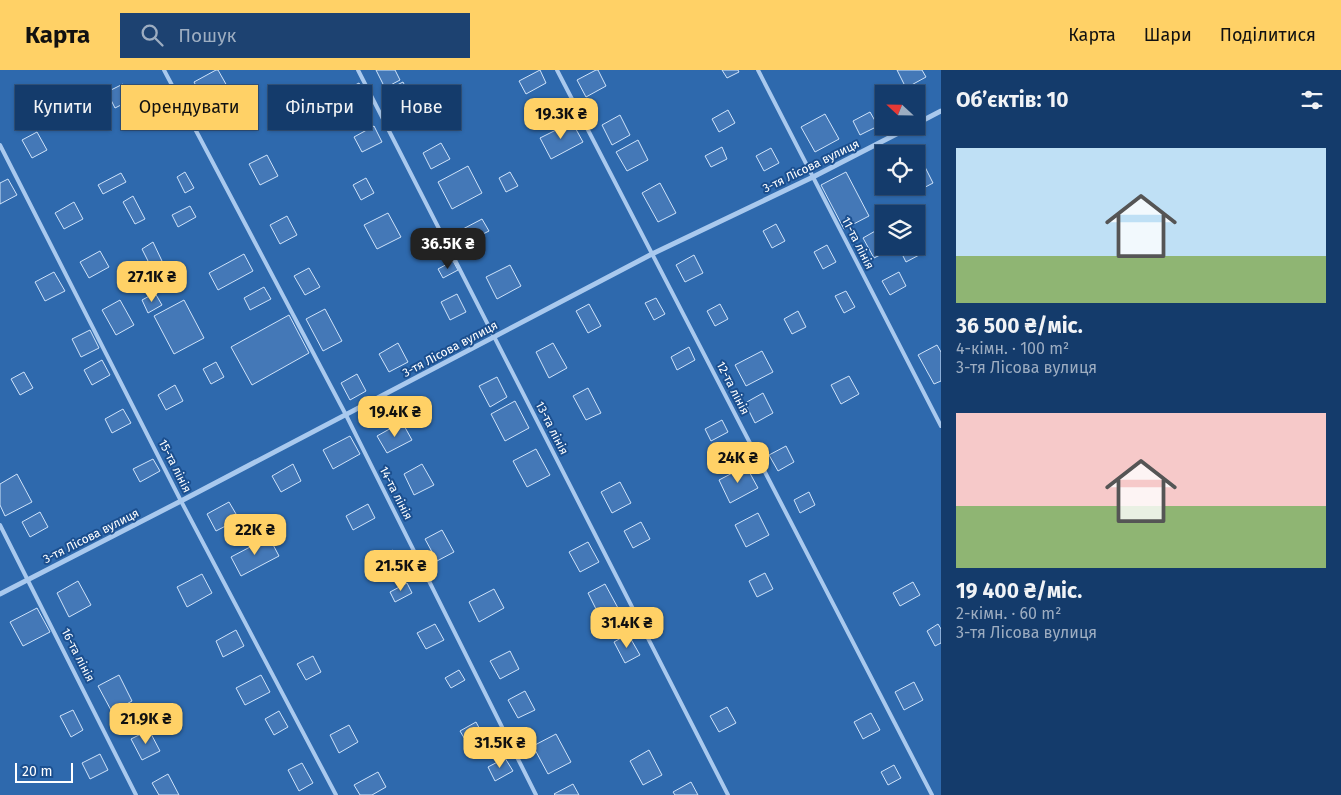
<!DOCTYPE html>
<html lang="uk">
<meta charset="utf-8">
<style>
body{margin:0;font-family:"Fira Sans",sans-serif;background:#1d4271;color:#f1f3f6;height:100vh;display:flex;flex-direction:column;font-size:19px;white-space:nowrap}
*{box-sizing:border-box;margin:0}
p{font-size:16px;color:#9dadc1}
.icon{flex:none;width:28px;height:28px;fill:none;stroke:currentColor;stroke-width:2;stroke-linecap:round;stroke-linejoin:round}
.map{position:relative;flex:1;overflow:hidden}
.drawer{display:flex;flex-direction:column;background:#143b6b;width:400px}
.drawer>*{flex:none}
.banner{position:absolute;left:15px;top:15px;width:475px;height:45px;display:flex;gap:10px}
.needle{width:32px;rotate:292deg}
.fabs{position:absolute;left:875px;top:15px;display:grid;gap:10px}
.fabs a{display:grid;place-items:center;width:50px;height:50px;border-radius:0px;background:#143b6b;box-shadow:0 1px 4px #0004,0 0 0 1px #33557e;font-size:25px}
.scale{position:absolute;left:15px;bottom:12px;width:58px;box-sizing:border-box;padding-left:5px;border:2px solid #fff;border-top:0;font-size:14px;line-height:18px;white-space:nowrap;color:#fff;-webkit-text-stroke:4px #1b4f8f;paint-order:stroke}
.price{position:absolute;translate:-50% -42px;padding:0 11px;border-radius:10px;background:#ffd166;color:#111;font-size:16px;line-height:32px;filter:drop-shadow(0 1px 2px #0008)}
.price::after{content:'';position:absolute;left:50%;top:30px;width:15px;height:11px;margin-left:-8px;background:inherit;clip-path:polygon(0 0,100% 0,50% 100%)}
.price.on{background:#222;color:#fff}
ul{padding:0;list-style:none}
li{display:grid;align-content:center;gap:10px;height:265px;padding:0 15px}
li span{display:grid;place-items:center;height:155px;border-radius:0px;color:#555}
li>.icon{margin-inline-start:auto}
span .icon{width:90px;height:90px;fill:#fffc;stroke-width:1}
li b{font-size:21px}
h2{display:flex;justify-content:space-between;align-items:center;height:60px;padding:0 15px;font-size:21px}
.chip{padding:0 18px;border-radius:0px;background:#143b6b;box-shadow:0 1px 4px #0004,0 0 0 1px #33557e;font-size:18px;line-height:45px}
.chip.on{background:#ffd166;color:#111}
header{display:flex;align-items:center;gap:30px;box-sizing:border-box;height:70px;padding:0 25px;background:#ffd166;color:#111}
header strong{font-size:24px}
nav{display:flex;gap:28px;margin-inline-start:auto;font-size:18px}
.search{width:350px;height:45px;background:#1d4271;display:flex;align-items:center;gap:12px;box-sizing:border-box;padding:0 18px;border-radius:0px;color:#9dadc1;font-size:19px}
main{display:flex;flex:1;min-height:0}
.map>svg:first-child{display:block}
.green{fill:#2e69ad;fill-rule:evenodd}
.building{fill:#4478b7;stroke:#cfe3fa}
.lines{fill:none;stroke-linecap:round;stroke-linejoin:round}
.lane{stroke:#a9c9ee;stroke-width:4}
.street{stroke:#a9c9ee;stroke-width:5}
.labels{text-anchor:middle;dominant-baseline:central;stroke-width:4;stroke-linejoin:round;paint-order:stroke}
.street-label{font-size:12px;fill:#fff;stroke:#1b4f8f}
</style>
<header>
<strong>Карта</strong>
<div class="search"><svg class="icon" aria-label="search" viewBox="0 0 24 24"><circle cx="10" cy="10" r="6"/><path d="M15 15l6 6"/></svg>Пошук</div>
<nav><a>Карта</a><a>Шари</a><a>Поділитися</a></nav>
</header>
<main>
<div class="map">
<svg width="941" height="725" viewBox="0 0 941 725">
<rect width="100%" height="100%" fill="#1b4f8f"/>
<!-- green -->
<path class="green" d="M0,0H941V725H0ZM884,24H916V56H884ZM884,84H916V116H884ZM884,144H916V176H884Z"/>
<!-- building -->
<path class="building" d="M216,0H218L227,16L203,29L194,12Z
M376,0H395L400,10L385,18Z
M540,0L546,13L526,24L519,11Z
M596,0H598L606,16L586,27L577,10Z
M722,0H738L739,2L727,8Z
M897,0H922L926,7L906,18Z
M403,12L411,28L399,34L391,18Z
M359,13L367,28L340,42L332,27Z
M123,14L131,30L115,38L107,22Z
M312,29L322,47L300,59L290,40Z
M163,30L171,45L145,59L137,44Z
M728,40L735,53L719,62L712,49Z
M870,42L878,56L860,65L853,51Z
M825,44L839,69L815,82L801,57Z
M620,45L630,65L612,75L602,55Z
M572,52L583,72L551,89L540,68Z
M374,56L382,72L362,82L354,67Z
M37,62L47,80L32,88L22,70Z
M638,70L648,90L627,101L616,82Z
M441,73L450,89L431,99L423,83Z
M722,77L727,89L711,97L705,86Z
M771,78L779,93L764,101L756,86Z
M267,85L278,106L260,115L249,94Z
M922,91L933,113L914,123L911,116H916V94Z
M468,96L482,123L452,139L438,112Z
M185,102L194,118L185,123L177,107Z
M510,102L518,116L506,122L499,108Z
M846,102L869,146L844,159L821,115Z
M121,103L126,112L103,124L98,115Z
M366,108L374,123L361,130L353,115Z
M8,109L17,125L0,134V113Z
M660,113L676,143L658,152L642,123Z
M133,126L145,149L135,154L123,132Z
M74,132L83,149L64,159L55,143Z
M190,136L196,147L178,157L172,145Z
M388,143L401,167L377,179L364,155Z
M287,146L297,165L280,174L270,155Z
M482,149L489,161L467,172L461,160Z
M776,154L785,171L772,178L763,161Z
M877,160L884,176L888,181L874,188L863,168Z
M153,172L162,191L151,197L142,179Z
M827,175L836,192L823,199L814,182Z
M916,175L921,184L906,192L899,178L903,176H916Z
M100,181L109,197L89,208L80,192Z
M244,184L253,201L218,220L209,203Z
M694,185L703,203L685,212L676,195Z
M453,191L458,200L443,208L438,199Z
M510,195L521,216L497,229L486,207Z
M309,198L320,217L305,225L294,206Z
M54,202L65,221L45,231L35,212Z
M899,202L906,216L890,225L882,211Z
M264,217L271,229L250,240L244,228Z
M846,221L855,237L844,243L835,226Z
M155,223L162,235L148,243L142,230Z
M457,224L466,242L450,250L441,232Z
M656,228L665,244L654,250L645,233Z
M120,230L134,255L116,265L102,240Z
M184,230L204,268L174,284L154,246Z
M589,234L601,256L588,263L576,241Z
M720,234L728,249L715,256L707,241Z
M325,239L342,271L323,281L306,249Z
M798,241L806,257L792,264L784,249Z
M289,245L309,283L252,315L231,277Z
M90,260L99,278L81,287L72,269Z
M398,273L408,292L389,302L379,284Z
M553,273L567,298L549,308L536,282Z
M937,275L941,282V311L934,314L918,285Z
M689,277L695,290L677,300L671,287Z
M762,281L773,302L746,316L735,295Z
M102,290L110,305L92,315L84,300Z
M216,292L224,307L211,314L203,299Z
M24,302L33,318L20,325L11,309Z
M357,304L366,321L350,330L341,313Z
M849,306L859,324L841,334L831,315Z
M497,307L507,327L490,337L479,316Z
M175,315L183,331L166,340L158,325Z
M588,318L601,343L586,350L573,326Z
M763,323L773,343L755,353L745,333Z
M515,331L529,358L505,371L491,344Z
M123,339L131,353L112,363L105,349Z
M722,350L728,362L711,371L705,359Z
M402,352L412,370L387,383L377,366Z
M350,366L360,384L333,399L323,380Z
M786,376L794,392L778,401L769,385Z
M536,379L550,405L527,417L513,391Z
M153,389L160,401L140,412L133,399Z
M293,394L301,411L281,422L272,406Z
M422,394L434,415L414,425L404,404Z
M746,396L758,418L730,433L719,410Z
M17,404L32,432L5,446L0,435V414Z
M620,412L631,433L612,443L601,422Z
M809,422L815,435L800,443L794,430Z
M229,432L239,449L216,461L207,444Z
M368,434L375,448L353,460L346,446Z
M40,442L48,457L30,467L22,452Z
M758,443L769,465L746,477L735,455Z
M641,452L650,469L633,478L624,461Z
M442,460L454,482L437,491L425,469Z
M269,467L279,486L241,506L231,487Z
M588,472L599,492L580,502L569,482Z
M393,480L399,491L378,503L372,492Z
M765,503L773,519L757,527L749,511Z
M202,504L212,523L187,537L177,517Z
M78,511L91,535L69,547L57,523Z
M913,512L920,525L900,536L893,523Z
M407,513L412,523L395,532L390,522Z
M605,514L618,538L600,547L588,523Z
M494,519L504,538L479,552L469,532Z
M37,538L50,562L23,576L10,552Z
M435,554L444,570L426,579L417,563Z
M938,554L941,559V573L935,576L927,561Z
M236,560L244,576L223,587L216,571Z
M628,564L640,585L625,593L614,572Z
M510,581L519,599L500,609L490,591Z
M313,586L321,602L306,610L297,594Z
M459,600L465,610L451,618L445,608Z
M119,605L132,631L112,642L98,616Z
M261,605L270,622L245,635L236,618Z
M914,612L923,630L904,640L895,622Z
M525,621L535,640L518,648L508,630Z
M727,637L736,653L719,662L710,646Z
M73,640L83,660L71,667L60,646Z
M279,641L288,657L274,665L265,649Z
M871,643L880,660L863,669L854,652Z
M476,652L484,667L469,676L460,661Z
M349,655L358,672L339,683L330,665Z
M149,660L160,681L142,690L131,669Z
M556,664L571,692L548,704L533,676Z
M649,680L662,705L643,715L630,691Z
M100,684L108,700L90,709L82,693Z
M505,688L513,701L495,711L488,697Z
M302,693L313,713L299,721L288,700Z
M894,695L901,708L888,715L881,702Z
M378,702L386,717L372,725H360L354,715Z
M168,704L179,725H159L152,713Z
M691,712L698,725H675L673,722Z
M573,714L579,725H555L554,724Z"/>
<g class="lines">
<!-- lane -->
<path class="lane" d="M164,0L346,345L536,725
M358,0L728,725
M557,0L932,725
M758,0L941,356
M0,75L181,431L336,725
M0,455L136,725"/>
<!-- street -->
<path class="street" d="M916,54L941,41
M0,524L181,431L652,184L813,107L912,56"/>
</g>
<g class="labels">
<!-- street labels -->
<g class="street-label">
<text transform="translate(811 96) rotate(-26)">3-тя Лісова вулиця</text>
<text transform="translate(858 173) rotate(63)">11-та лінія</text>
<text transform="translate(450 279) rotate(-28)">3-тя Лісова вулиця</text>
<text transform="translate(733 318) rotate(63)">12-та лінія</text>
<text transform="translate(552 358) rotate(63)">13-та лінія</text>
<text transform="translate(175 396) rotate(63)">15-та лінія</text>
<text transform="translate(396 423) rotate(63)">14-та лінія</text>
<text transform="translate(91 466) rotate(-27)">3-тя Лісова вулиця</text>
<text transform="translate(78 585) rotate(63)">16-та лінія</text>
</g>
</g>
</svg>
<div class="fabs">
<a><svg class="needle" viewBox="-14 -14 28 28"><path d="M0-13l5 13h-10z" fill="#e53935"/><path d="M0 13l5-13h-10z" fill="#9dadc1"/></svg></a>
<a><svg class="icon" aria-label="locate" viewBox="0 0 24 24"><circle cx="12" cy="12" r="6"/><path d="M12 2v4M12 18v4M2 12h4M18 12h4"/></svg></a>
<a><svg class="icon" aria-label="layers" viewBox="0 0 24 24"><path d="M12 4l9 5-9 5-9-5zM3 14l9 5 9-5"/></svg></a>
</div>
<div class="scale">20 m</div>
<b class="price" style="left:561px;top:70px">19.3K ₴</b>
<b class="price on" style="left:448px;top:200px">36.5K ₴</b>
<b class="price" style="left:152px;top:233px">27.1K ₴</b>
<b class="price" style="left:395px;top:368px">19.4K ₴</b>
<b class="price" style="left:738px;top:414px">24K ₴</b>
<b class="price" style="left:255px;top:486px">22K ₴</b>
<b class="price" style="left:401px;top:522px">21.5K ₴</b>
<b class="price" style="left:627px;top:579px">31.4K ₴</b>
<b class="price" style="left:146px;top:675px">21.9K ₴</b>
<b class="price" style="left:500px;top:699px">31.5K ₴</b>
<div class="banner">
<a class="chip">Купити</a>
<a class="chip on">Орендувати</a>
<a class="chip">Фільтри</a>
<a class="chip">Нове</a>
</div>
</div>
<section class="drawer">
<h2>Об’єктів: 10<svg class="icon" aria-label="filters" viewBox="0 0 24 24"><path d="M4 7h16M4 17h16"/><circle cx="9" cy="7" r="2"/><circle cx="15" cy="17" r="2"/></svg></h2>
<ul>
<li><span style="background:linear-gradient(#bfe0f5 70%,#8fb573 0)"><svg class="icon" aria-label="home" viewBox="0 0 24 24"><path d="M3 11l9-7 9 7M6 9v11h12V9"/></svg></span><div><b>36 500 ₴/міс.</b><p>4-кімн. · 100 m²</p><p>3-тя Лісова вулиця</p></div></li>
<li><span style="background:linear-gradient(#f6c9c9 60%,#8fb573 0)"><svg class="icon" aria-label="home" viewBox="0 0 24 24"><path d="M3 11l9-7 9 7M6 9v11h12V9"/></svg></span><div><b>19 400 ₴/міс.</b><p>2-кімн. · 60 m²</p><p>3-тя Лісова вулиця</p></div></li>
</ul>
</section>
</main>
